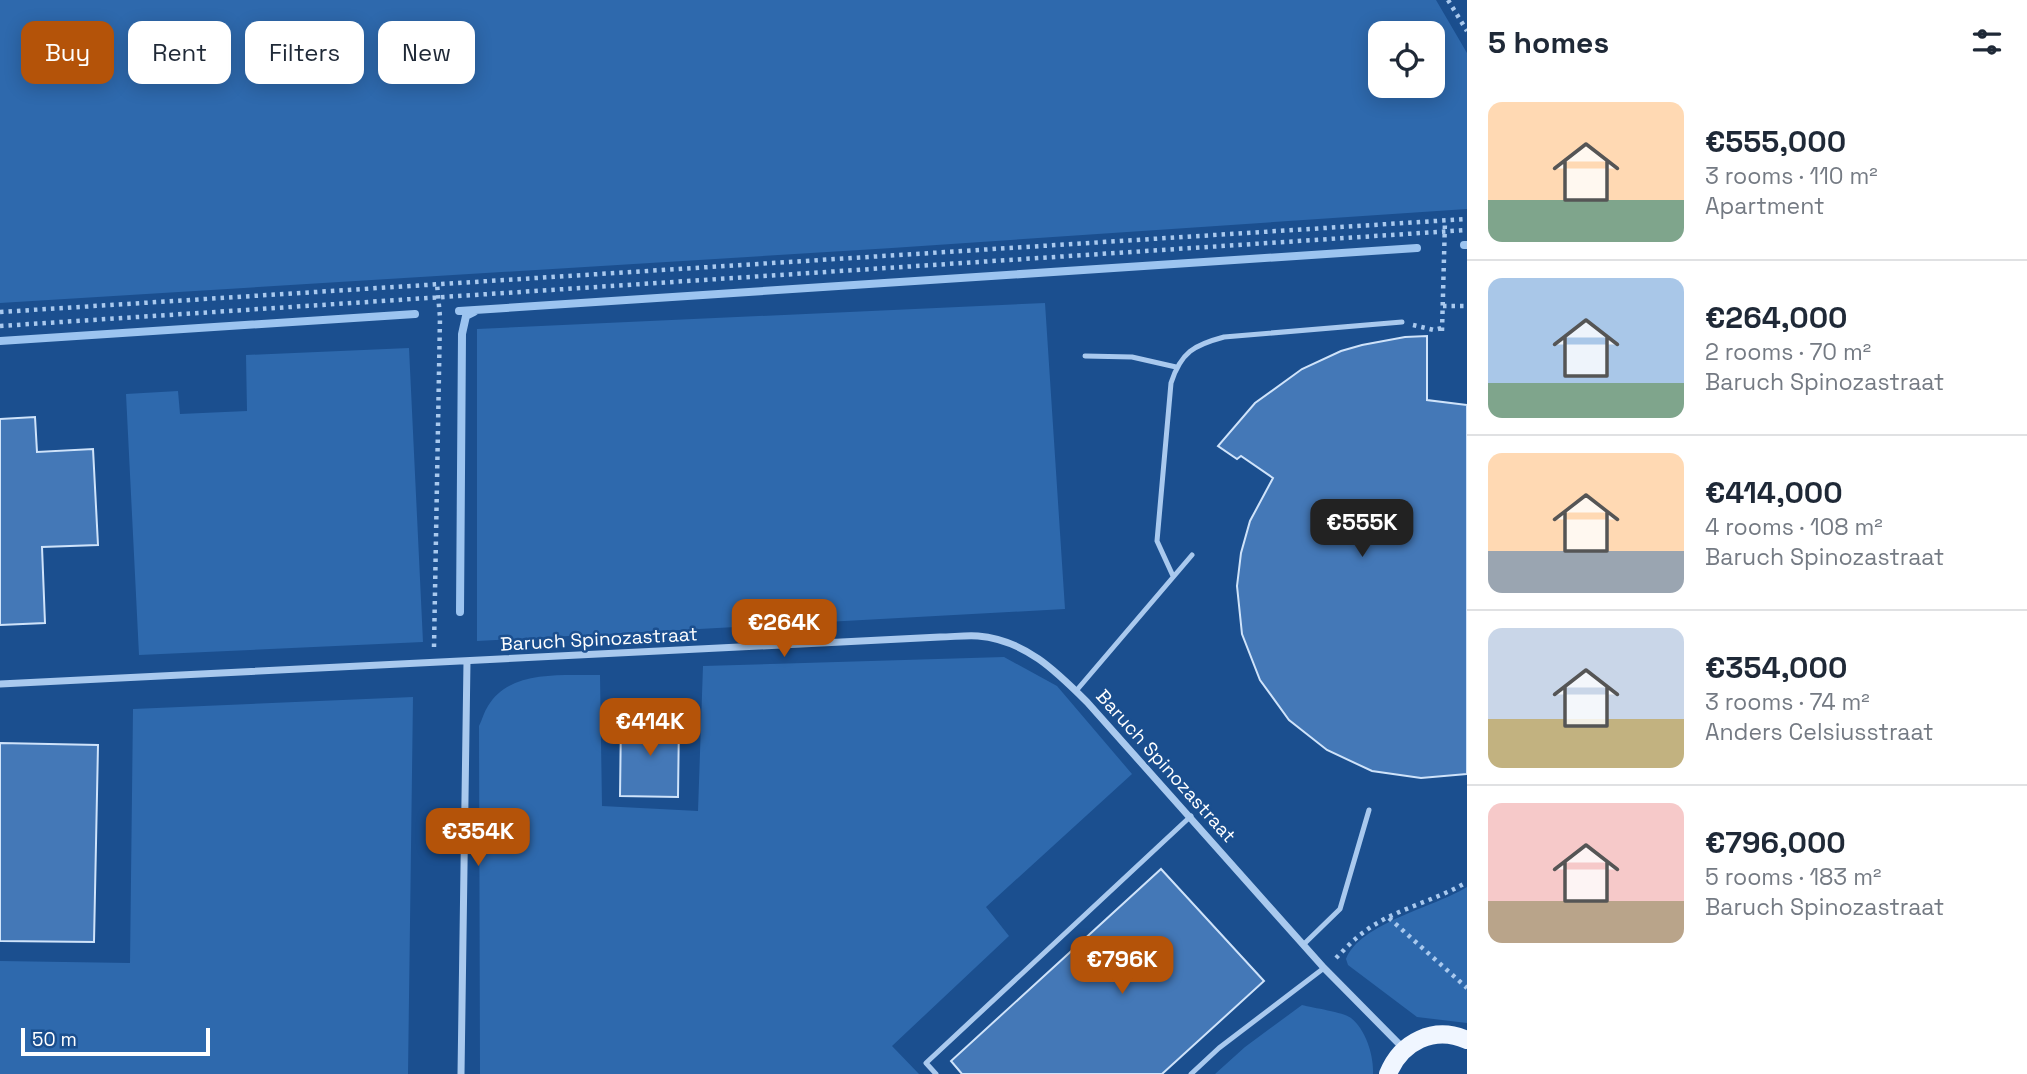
<!DOCTYPE html>
<meta charset="utf-8">
<style>
body{margin:0;font-family:"Space Grotesk",sans-serif;background:#f2f2f3;color:#1f2937;height:100vh;display:flex;flex-direction:column;font-size:26px;white-space:nowrap}
*{box-sizing:border-box;margin:0}
p{font-size:23px;color:#747a83}
.icon{flex:none;width:38px;height:38px;fill:none;stroke:currentColor;stroke-width:2;stroke-linecap:round;stroke-linejoin:round}
.map{position:relative;flex:1;overflow:hidden}
.drawer{display:flex;flex-direction:column;background:#fff;width:560px}
.drawer>*{flex:none}
.guide{position:absolute;left:21px;top:21px;width:665px;height:63px;display:flex;gap:14px}
.tools{position:absolute;left:1368px;top:21px;display:grid;gap:14px}
.tools a{display:grid;place-items:center;width:77px;height:77px;border-radius:14px;background:#fff;box-shadow:0 4px 18px #0003;font-size:35px}
.scale{position:absolute;left:21px;bottom:18px;width:189px;box-sizing:border-box;padding-left:7px;border:4px solid #fff;border-top:0;font-size:19px;line-height:24px;white-space:nowrap;color:#fff;-webkit-text-stroke:5px #1b4f8f;paint-order:stroke}
.price{position:absolute;translate:-50% -60px;padding:0 16px;border-radius:14px;background:#b45309;color:#fff;font-size:23px;line-height:46px;filter:drop-shadow(0 2px 4px #0008)}
.price::after{content:'';position:absolute;left:50%;top:42px;width:21px;height:16px;margin-left:-10px;background:inherit;clip-path:polygon(0 0,100% 0,50% 100%)}
.price.current{background:#222;color:#fff}
ul{padding:0;list-style:none}
li{display:flex;align-items:center;gap:21px;height:175px;padding:0 21px}
li+li{border-top:2px solid #e0e1e3}
li span{display:grid;place-items:center;flex:none;width:196px;height:140px;border-radius:14px;color:#555}
li>.icon{margin-inline-start:auto}
span .icon{width:84px;height:84px;fill:#fffc;stroke-width:1}
li b{font-size:30px}
h2{display:flex;justify-content:space-between;align-items:center;height:84px;padding:0 21px;font-size:30px}
.chip{padding:0 24px;border-radius:14px;background:#fff;box-shadow:0 4px 18px #0003;font-size:24px;line-height:63px}
.chip.current{background:#b45309;color:#fff}
main{display:flex;flex:1;min-height:0}
.map>svg:first-child{display:block}
.green{fill:#2e69ad;fill-rule:evenodd}
.lines{fill:none;stroke-linecap:round;stroke-linejoin:round}
.stream{stroke:#9cc4f0;stroke-width:8}
.building{fill:#4478b7;stroke:#cfe3fa;stroke-width:2}
.path{stroke:#a9c9ee;stroke-width:4.5;stroke-dasharray:3.5 5;stroke-linecap:butt}
.lane{stroke:#a9c9ee;stroke-width:5}
.street{stroke:#a9c9ee;stroke-width:7}
.primary{stroke:#f0f6ff;stroke-width:18}
.labels{text-anchor:middle;dominant-baseline:central;stroke-width:5;stroke-linejoin:round;paint-order:stroke}
.street-label{font-size:19px;fill:#fff;stroke:#1b4f8f}
</style>
<main>
<div class="map">
<svg width="1467" height="1074" viewBox="0 0 1467 1074">
<rect width="100%" height="100%" fill="#1b4f8f"/>
<!-- green -->
<path class="green" d="M0,0H1436L1467,53V209L892,248L0,303ZM1381,33H1433V86H1381Z
M1045,303L1065,609L477,641V329Z
M409,348L423,642L139,655L126,394L178,391L180,414L247,411L246,355Z
M1004,657L1057,686L1132,774L986,907L1009,936L892,1046L919,1074H480L479,726C482,720 484,712 488,706C510,669 563,676 600,675L602,806L698,811L703,666Z
M413,697L408,1074H0V961L130,963L133,709Z
M1467,887V1023L1417,1017L1348,965L1346,959C1360,923 1435,907 1467,887Z
M1302,1005C1313,1008 1343,1012 1351,1018C1366,1030 1374,1056 1373,1074H1215L1245,1047Z"/>
<g class="lines">
<!-- stream -->
<path class="stream" d="M1464,245H1467
M459,311L1417,248
M0,341L415,314
M460,612L462,334L466,316L474,312"/>
</g>
<!-- building -->
<path class="building" d="M1427,336V400L1467,405V774L1421,778L1372,771L1327,750L1289,720L1260,680L1242,634L1237,586L1241,553L1250,521L1273,478L1241,456L1237,459L1218,446L1255,403L1302,369L1341,351L1362,345L1405,337Z
M35,417L37,452L93,449L98,545L42,547L45,623L0,625V419Z
M621,718L679,719L678,797L620,796Z
M0,743L98,745L94,942L0,941Z
M1161,869L1264,981L1162,1074H962L951,1061Z"/>
<g class="lines">
<!-- path -->
<path class="path" d="M1448,0L1467,31
M1443,306H1467
M0,312L1467,219
M1413,325L1434,330L1442,328
M0,326L1467,230
M1442,331L1445,221
M434,647L440,317L437,284
M1389,918L1467,988
M1336,958C1345,949 1354,939 1364,932C1392,910 1435,901 1467,882"/>
<!-- lane -->
<path class="lane" d="M1085,356L1132,357L1176,367
M1173,576L1157,541L1171,383C1181,352 1194,345 1224,337L1402,322
M1076,691L1192,555
M1304,944L1340,909L1369,810
M936,1074L926,1063L1191,816
M1191,1074L1219,1048L1324,968"/>
<!-- street -->
<path class="street" d="M0,684L940,637C952,637 966,635 978,636C1025,640 1056,671 1087,702L1324,968L1404,1049
M461,1074L467,661"/>
<!-- primary -->
<path class="primary" d="M1388,1074C1401,1042 1434,1025 1467,1040"/>
</g>
<g class="labels">
<!-- street labels -->
<g class="street-label">
<text transform="translate(599 639) rotate(-3)">Baruch Spinozastraat</text>
<text transform="translate(1166 766) rotate(48)">Baruch Spinozastraat</text>
</g>
</g>
</svg>
<div class="tools">
<a><svg class="icon" aria-label="locate" viewBox="0 0 24 24"><circle cx="12" cy="12" r="6"/><path d="M12 2v4M12 18v4M2 12h4M18 12h4"/></svg></a>
</div>
<div class="scale">50 m</div>
<b class="price current" style="left:1362px;top:559px">€555K</b>
<b class="price" style="left:784px;top:659px">€264K</b>
<b class="price" style="left:650px;top:758px">€414K</b>
<b class="price" style="left:478px;top:868px">€354K</b>
<b class="price" style="left:1122px;top:996px">€796K</b>
<div class="guide">
<a class="chip current">Buy</a>
<a class="chip">Rent</a>
<a class="chip">Filters</a>
<a class="chip">New</a>
</div>
</div>
<section class="drawer">
<h2>5 homes<svg class="icon" aria-label="filters" viewBox="0 0 24 24"><path d="M4 7h16M4 17h16"/><circle cx="9" cy="7" r="2"/><circle cx="15" cy="17" r="2"/></svg></h2>
<ul>
<li><span style="background:linear-gradient(#ffd9b3 70%,#7fa58c 0)"><svg class="icon" aria-label="home" viewBox="0 0 24 24"><path d="M3 11l9-7 9 7M6 9v11h12V9"/></svg></span><div><b>€555,000</b><p>3 rooms · 110 m²</p><p>Apartment</p></div></li>
<li><span style="background:linear-gradient(#a9c7e8 75%,#7fa58c 0)"><svg class="icon" aria-label="home" viewBox="0 0 24 24"><path d="M3 11l9-7 9 7M6 9v11h12V9"/></svg></span><div><b>€264,000</b><p>2 rooms · 70 m²</p><p>Baruch Spinozastraat</p></div></li>
<li><span style="background:linear-gradient(#ffd9b3 70%,#9aa5b1 0)"><svg class="icon" aria-label="home" viewBox="0 0 24 24"><path d="M3 11l9-7 9 7M6 9v11h12V9"/></svg></span><div><b>€414,000</b><p>4 rooms · 108 m²</p><p>Baruch Spinozastraat</p></div></li>
<li><span style="background:linear-gradient(#c9d6e8 65%,#c2b280 0)"><svg class="icon" aria-label="home" viewBox="0 0 24 24"><path d="M3 11l9-7 9 7M6 9v11h12V9"/></svg></span><div><b>€354,000</b><p>3 rooms · 74 m²</p><p>Anders Celsiusstraat</p></div></li>
<li><span style="background:linear-gradient(#f6c9c9 70%,#b9a48a 0)"><svg class="icon" aria-label="home" viewBox="0 0 24 24"><path d="M3 11l9-7 9 7M6 9v11h12V9"/></svg></span><div><b>€796,000</b><p>5 rooms · 183 m²</p><p>Baruch Spinozastraat</p></div></li>
</ul>
</section>
</main>
